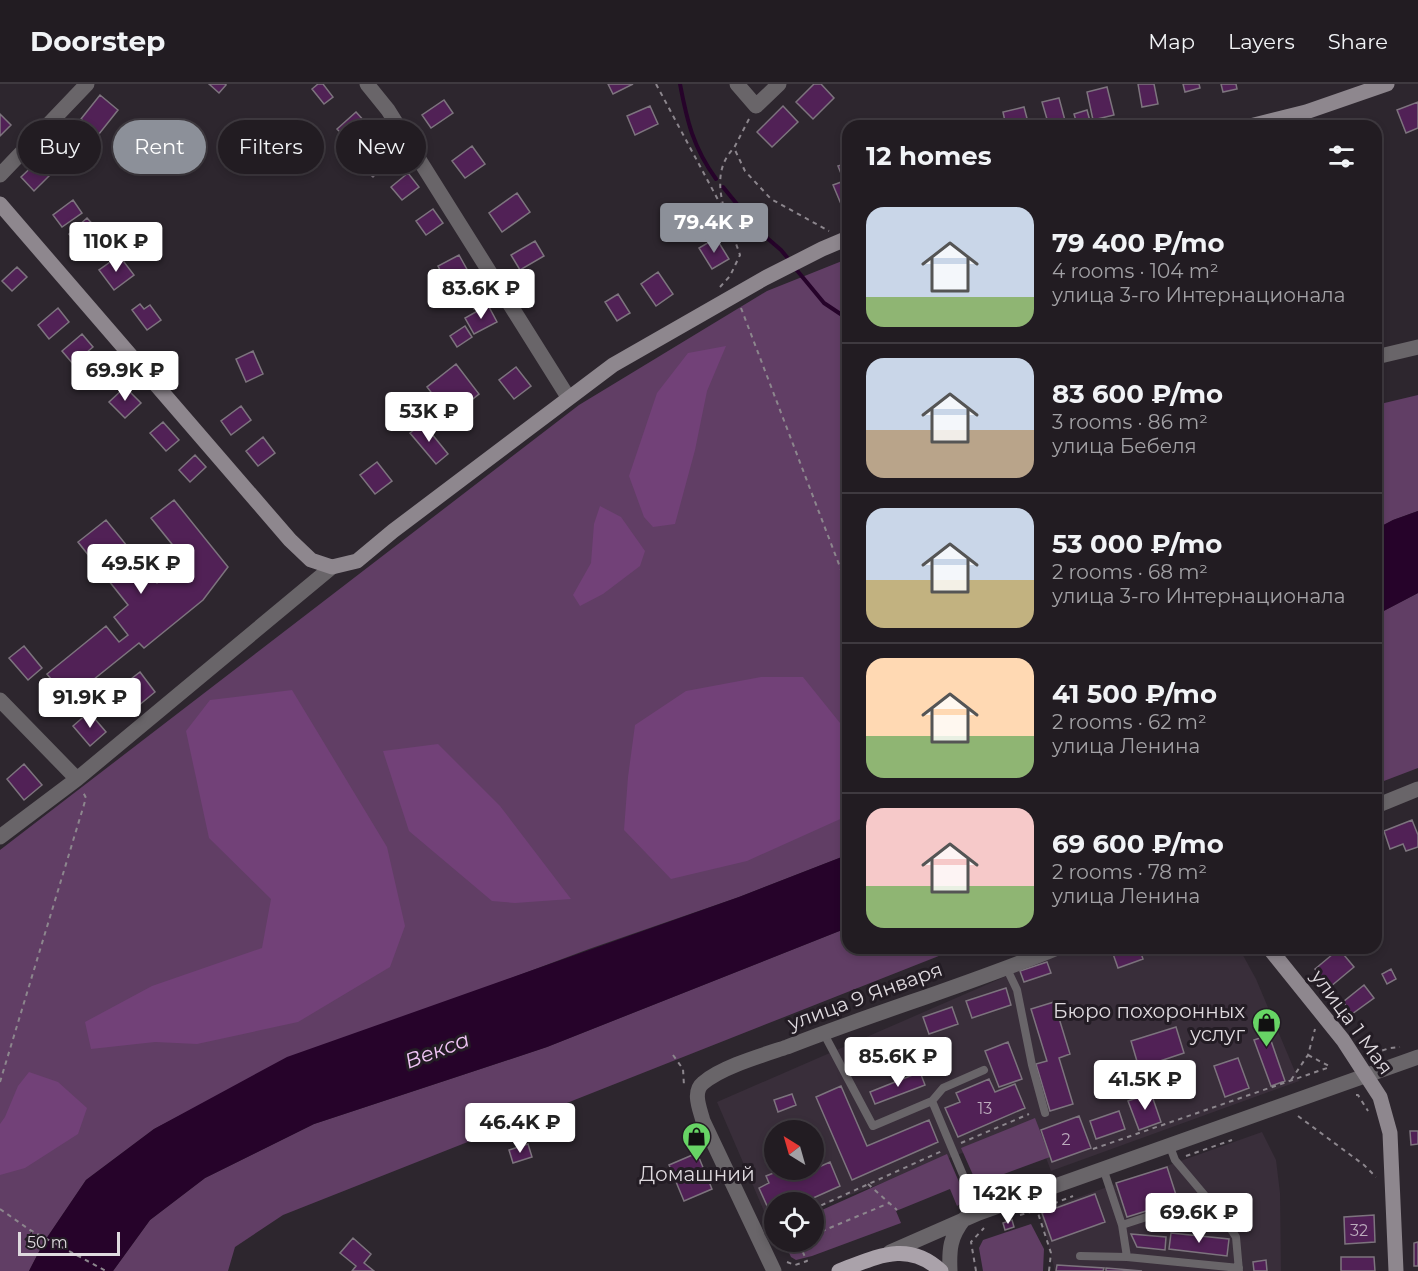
<!DOCTYPE html>
<meta charset="utf-8">
<style>
body{margin:0;font-family:Montserrat,sans-serif;background:#2e292f;color:#f1f3f6;height:100vh;display:flex;flex-direction:column;font-size:22px;white-space:nowrap}
*{box-sizing:border-box;margin:0}
p{font-size:20px;color:#a2a1a5}
.icon{flex:none;width:33px;height:33px;fill:none;stroke:currentColor;stroke-width:2;stroke-linecap:round;stroke-linejoin:round}
.map{position:relative;flex:1;overflow:hidden}
.drawer{position:absolute;left:842px;top:36px;width:540px;height:834px;display:flex;flex-direction:column;background:#221c22;border-radius:18px;box-shadow:0 3px 9px #0003,0 0 0 2px #3f3a40}
.drawer>*{flex:none}
.hud{position:absolute;left:18px;top:36px;width:570px;height:54px;display:flex;gap:12px}
.needle{width:39px;rotate:323deg}
.controls{position:absolute;left:764px;top:1036px;display:grid;gap:12px}
.controls a{display:grid;place-items:center;width:60px;height:60px;border-radius:50%;background:#221c22;box-shadow:0 3px 9px #0003,0 0 0 2px #3f3a40;font-size:30px}
.scale{position:absolute;left:18px;bottom:15px;width:102px;box-sizing:border-box;padding-left:6px;border:3px solid #dfdadf;border-top:0;font-size:16px;line-height:21px;white-space:nowrap;color:#dfdadf;-webkit-text-stroke:4px #231c24;paint-order:stroke}
.price{position:absolute;translate:-50% -51px;padding:0 14px;border-radius:6px;background:#fff;color:#222;font-size:20px;line-height:39px;filter:drop-shadow(0 2px 3px #0008)}
.price::after{content:'';position:absolute;left:50%;top:36px;width:18px;height:14px;margin-left:-9px;background:inherit;clip-path:polygon(0 0,100% 0,50% 100%)}
.price.current{background:#8c9099;color:#fff}
ul{padding:0;list-style:none}
li{display:flex;align-items:center;gap:18px;height:150px;padding:0 24px}
li+li{border-top:2px solid #3f3a40}
li span{display:grid;place-items:center;flex:none;width:168px;height:120px;border-radius:18px;color:#555}
li>.icon{margin-inline-start:auto}
span .icon{width:72px;height:72px;fill:#fffc;stroke-width:1}
li b{font-size:26px}
h2{display:flex;justify-content:space-between;align-items:center;height:72px;padding:0 24px;font-size:26px}
.chip{padding:0 21px;border-radius:27px;background:#221c22;box-shadow:0 3px 9px #0003,0 0 0 2px #3f3a40;font-size:21px;line-height:54px}
.chip.current{background:#8c9099;color:#fff}
header{display:flex;align-items:center;gap:36px;box-sizing:border-box;height:84px;padding:0 30px;background:#221c22;border-bottom:2px solid #3f3a40}
header strong{font-size:28px}
nav{display:flex;gap:33px;margin-inline-start:auto;font-size:21px}
.map>svg:first-child{display:block}
.built{fill:#392e3a;fill-rule:evenodd}
.green{fill:#613e65}
.forest{fill:#724178}
.water{fill:#26032a}
.lines{fill:none;stroke-linecap:round;stroke-linejoin:round}
.stream{stroke:#26032a;stroke-width:4}
.building{fill:#512156;stroke:#7d747e;stroke-width:1.5}
.path{stroke:#8c868d;stroke-width:2;stroke-dasharray:4.5 4.5;stroke-linecap:butt}
.lane{stroke:#696569;stroke-width:8}
.street{stroke:#696569;stroke-width:15}
.secondary{stroke:#8e878e;stroke-width:15}
.primary{stroke:#aaa2aa;stroke-width:15}
.labels{text-anchor:middle;dominant-baseline:central;stroke-width:6;stroke-linejoin:round;paint-order:stroke}
.number-label{font-size:16px;fill:#bcacbd}
.street-label{font-size:20px;fill:#dfdadf;stroke:#231c24}
.poi-label{font-size:20px;fill:#dfdadf;stroke:#231c24;text-anchor:end}
.water-label{font-size:21px;font-style:italic;fill:#f1c5f6;stroke:#231c24}
</style>
<header>
<strong>Doorstep</strong>
<nav><a>Map</a><a>Layers</a><a>Share</a></nav>
</header>
<div class="map">
<svg width="1418" height="1187" viewBox="0 0 1418 1187">
<rect width="100%" height="100%" fill="#2d262e"/>
<!-- built -->
<path class="built" d="M1071,864H1239L1256,895L1299,997L1051,1087L1034,1042L813,1125V1119H774V1139L770,1141L717,1018ZM774,1047H813V1086H774Z
M1262,1048L1276,1076L1280,1109L1281,1187H1055L1040,1127Z"/>
<!-- green -->
<path class="green" d="M847,175V771L739,813L589,865L490,902L210,1016L154,1045L86,1096L44,1158L29,1187H0V766L579,321L767,207Z
M1418,311V427L1393,436L1376,445V321Z
M1418,509V684L1376,700V531Z
M847,844L848,864H959L283,1131L235,1163L228,1187H113L150,1136L205,1094L314,1040L547,963Z
M1035,1034L1050,1073L977,1100L961,1064Z
M947,1070L965,1112V1117L957,1122L950,1105L896,1127L901,1139L812,1172L796,1176L791,1173L784,1158H813V1130Z
M1031,1140L1044,1165L1043,1187H983L979,1164L983,1156Z"/>
<!-- forest -->
<path class="forest" d="M726,262L707,307L695,366L675,440L653,443L644,433L629,392L657,309L688,269Z
M600,422L621,433L645,467L640,482L603,510L580,522L573,511L591,479L594,440Z
M761,593H803L840,639L847,653V732L747,777L671,795L624,746L628,693L635,641L686,607Z
M292,606L387,763L405,842L390,883L298,938L197,960L155,958L91,965L85,938L152,902L262,864L271,815L209,754L186,647L210,616Z
M438,660L500,722L571,815L515,819L492,817L409,747L383,667Z
M29,988L58,998L87,1024L78,1050L25,1084L0,1091V1040L5,1033L18,1002Z"/>
<!-- water -->
<path class="water" d="M1418,427V509L1376,531V445L1393,436Z
M847,771V844L547,963L314,1040L205,1094L150,1136L113,1187H29L44,1158L86,1096L154,1045L287,973L739,813Z"/>
<g class="lines">
<!-- stream -->
<path class="stream" d="M680,0C687,37 693,63 716,95
M723,103L759,147L781,166L791,178
M795,184L824,219L848,235"/>
</g>
<!-- building -->
<path class="building" d="M209,0H226V1L219,9Z
M318,0H323L333,13L324,20L312,5Z
M608,0H633L613,10Z
M814,0H821L834,14L813,35L796,18Z
M1138,0H1154L1158,20L1142,23Z
M1183,0H1199L1200,4L1185,8Z
M1221,0H1236L1237,5L1223,8Z
M1107,3L1114,31L1093,36L1087,8Z
M100,11L118,26L99,50L81,35Z
M1059,14L1066,40L1049,42L1042,18Z
M444,16L453,29L431,44L422,31Z
M1418,18V44L1406,49L1397,26Z
M650,22L658,40L635,51L627,32Z
M783,22L798,38L772,63L757,48Z
M1024,23L1029,42H1006L1003,28Z
M1087,26L1090,37L1077,40L1074,30Z
M356,28L366,39L355,49L350,44L343,51L337,45Z
M0,30L11,41L0,52Z
M986,36L988,42H968Z
M382,56L396,68L373,93L360,81Z
M472,62L485,80L465,94L452,77Z
M40,75L53,88L34,107L21,93Z
M848,79V117L841,120L833,101L844,97L838,82Z
M408,89L419,103L402,116L391,103Z
M517,109L530,128L502,148L489,129Z
M73,116L82,129L62,143L53,131Z
M433,125L443,139L426,151L416,137Z
M87,134L98,146L79,162L69,150Z
M716,154L729,175L712,185L699,164Z
M535,157L544,172L520,186L511,171Z
M459,171L469,189L447,200L438,182Z
M121,174L134,191L114,206L99,186L113,176L115,178Z
M17,183L27,193L12,207L2,197Z
M658,188L673,210L656,222L641,200Z
M484,204L490,216L474,225L468,213Z
M618,210L630,229L617,237L605,218Z
M140,220L144,225L150,221L161,236L147,246L132,226Z
M488,221L497,238L474,250L465,234Z
M58,224L69,238L49,255L38,241Z
M465,242L472,253L457,263L450,252Z
M82,250L93,263L73,280L62,267Z
M253,267L263,290L246,298L236,275Z
M102,276L112,287L99,299L89,288Z
M456,280L479,310L450,333L427,303Z
M516,283L531,302L514,315L499,296Z
M125,303L141,319L125,334L109,318Z
M241,322L251,336L231,351L221,337Z
M163,338L179,356L166,367L150,349Z
M423,339L448,370L436,380L410,349Z
M263,353L275,369L258,382L246,367Z
M195,371L206,383L190,398L179,386Z
M377,378L392,397L375,410L360,391Z
M174,416L228,483L203,516L144,564L139,559L68,616L47,590L106,542L119,558L128,551L114,533L128,521L78,458L106,436L157,499L177,484L184,492L192,485L151,434Z
M24,562L42,584L28,596L9,574Z
M140,588L155,608L138,622L122,602Z
M89,628L106,648L90,662L73,642Z
M24,680L42,701L24,716L7,695Z
M1412,736L1418,751V763L1406,767L1403,760L1390,765L1384,747Z
M1111,864H1139L1143,875L1118,884Z
M1339,865L1354,883L1330,903L1315,885Z
M1047,878L1051,889L1024,898L1020,887Z
M1391,885L1396,895L1387,900L1382,890Z
M1364,901L1374,914L1352,930L1343,918Z
M1006,904L1011,921L972,934L966,917Z
M1054,918L1070,970L1059,974L1073,1020L1050,1027L1036,980L1047,977L1031,925Z
M952,923L958,940L929,950L923,933Z
M1176,943L1184,969L1139,984L1131,957Z
M1269,951L1285,997L1271,1002L1254,956Z
M1008,958L1022,995L999,1003L985,967Z
M1238,974L1249,1004L1225,1013L1214,982Z
M920,988L925,1001L875,1020L870,1008Z
M989,995L995,1008L1015,1000L1025,1024L958,1053L945,1024L960,1018L956,1009Z
M841,1002L867,1062L929,1036L938,1058L852,1096L816,1013Z
M1151,1009L1161,1038L1139,1046L1128,1017Z
M792,1010L796,1021L778,1028L774,1016Z
M1119,1027L1125,1045L1096,1055L1090,1037Z
M1079,1032L1091,1064L1052,1078L1041,1046Z
M1410,1047H1418V1060L1411,1061Z
M528,1060L532,1073L513,1079L509,1066Z
M697,1069L712,1105L684,1117L669,1081Z
M830,1078L840,1102L802,1119H774V1132L772,1133L759,1104L769,1099L766,1092L781,1086L810,1087Z
M1167,1083L1178,1117L1127,1133L1116,1099Z
M1095,1110L1105,1138L1052,1157L1042,1129Z
M1374,1131L1375,1158L1345,1160L1344,1133Z
M1012,1136L1014,1143L1005,1146L1003,1139Z
M1171,1149L1229,1155L1227,1172L1169,1165Z
M1131,1150L1166,1153L1165,1166L1137,1163Z
M353,1154L371,1170L364,1179L374,1187H352L356,1182L340,1169Z
M1418,1158V1182H1414V1159Z
M1341,1173H1374L1375,1187H1341Z
M1266,1176L1267,1187H1254L1253,1178Z
M1057,1181L1104,1184L1103,1187H1056Z
M1106,1184L1142,1187H1106Z"/>
<g class="lines">
<!-- path -->
<path class="path" d="M656,0L724,127
M749,35L734,64L745,87L771,115L829,147
M720,203L730,192L740,171C729,138 705,93 734,64
M741,224L848,504
M1366,964L1374,969L1390,964L1400,963
M673,971L683,985L684,1002
M1308,971L1329,982
M1291,996L1308,971L1315,945
M0,998L86,714L83,708
M1356,1011H1358L1368,1027
M1298,1032L1364,1081L1376,1093
M961,1059L1029,1030
M1093,1065L1330,983
M1186,1072L1232,1056
M868,1100L897,1126
M0,1125L30,1146L106,1187
M813,1125L942,1067
M1020,1131L1037,1126
M813,1151L889,1119
M787,1178L795,1181L807,1177L798,1158
M976,1187L971,1158L984,1144
M1049,1187L1051,1169L1037,1126L1073,1112"/>
<!-- lane -->
<path class="lane" d="M1007,885L1017,906L1032,981L1045,1029
M823,948L873,1042L932,1017L943,1004L984,986
M932,1017L979,1129
M1169,1060L1175,1076L1223,1133L1236,1153L1239,1187
M1103,1084L1122,1141L1127,1173
M1122,1141L1205,1114
M1080,1172L1127,1173L1239,1184"/>
<!-- street -->
<path class="street" d="M367,0L388,26L568,313
M737,0L756,22L779,0
M0,91L87,0
M1376,273L1418,263
M0,616L77,695
M1376,722L1418,705
M0,753L77,695L332,483
M890,1168L979,1129L1418,973
M774,1187L703,1037C700,1025 692,1008 703,999C721,983 763,971 787,963C876,928 968,901 1057,864
M950,1187C949,1165 950,1153 964,1135"/>
<!-- secondary -->
<path class="secondary" d="M1250,42L1306,28L1387,0
M0,120L290,456L311,476L332,483L357,477L393,447L613,281L765,194L822,165L848,154
M1269,864L1343,956L1380,1013L1390,1049L1396,1187"/>
<!-- primary -->
<path class="primary" d="M839,1187C875,1174 907,1155 941,1187"/>
</g>
<!-- icons -->
<defs>
<symbol id="shop-pin" viewBox="-11 -11 22 30"><path d="M0 17L-7.5 6A9.5 9.5 0 1 1 7.5 6Z" fill="#67d465" stroke="#231c24"/><path d="M-5-2.5h2.3a2.7 3.5 0 0 1 5.4 0H5L5.5 6h-11ZM-1.5-2.5h3a1.5 2.3 0 0 0-3 0Z" fill="#111"/></symbol>
</defs>
<g fill-rule="evenodd">
<use href="#shop-pin" x="1250" y="922" width="33" height="45"/>
<use href="#shop-pin" x="680" y="1036" width="33" height="45"/>
</g>
<g class="labels">
<!-- number labels -->
<g class="number-label">
<text x="985" y="1024">13</text>
<text x="1066" y="1055">2</text>
<text x="1359" y="1146">32</text>
</g>
<!-- street labels -->
<g class="street-label">
<text transform="translate(865 912) rotate(-20)">улица 9 Января</text>
<text transform="translate(1352 938) rotate(54)">улица 1 Мая</text>
</g>
<!-- poi labels -->
<g class="poi-label">
<text x="1245" y="927">Бюро похоронных<tspan x="1245" dy="23">услуг</tspan></text>
<text x="697" y="1090" text-anchor="middle">Домашний</text>
</g>
<!-- water labels -->
<g class="water-label">
<text transform="translate(437 966) rotate(-21)">Векса</text>
</g>
</g>
</svg>
<div class="controls">
<a><svg class="needle" viewBox="-14 -14 28 28"><path d="M0-13l5 13h-10z" fill="#e53935"/><path d="M0 13l5-13h-10z" fill="#a2a1a5"/></svg></a>
<a><svg class="icon" aria-label="locate" viewBox="0 0 24 24"><circle cx="12" cy="12" r="6"/><path d="M12 2v4M12 18v4M2 12h4M18 12h4"/></svg></a>
</div>
<div class="scale">50 m</div>
<b class="price current" style="left:714px;top:170px">79.4K ₽</b>
<b class="price" style="left:116px;top:189px">110K ₽</b>
<b class="price" style="left:481px;top:236px">83.6K ₽</b>
<b class="price" style="left:125px;top:318px">69.9K ₽</b>
<b class="price" style="left:429px;top:359px">53K ₽</b>
<b class="price" style="left:141px;top:511px">49.5K ₽</b>
<b class="price" style="left:90px;top:645px">91.9K ₽</b>
<b class="price" style="left:898px;top:1004px">85.6K ₽</b>
<b class="price" style="left:1145px;top:1027px">41.5K ₽</b>
<b class="price" style="left:520px;top:1070px">46.4K ₽</b>
<b class="price" style="left:1008px;top:1141px">142K ₽</b>
<b class="price" style="left:1199px;top:1160px">69.6K ₽</b>
<div class="hud">
<a class="chip">Buy</a>
<a class="chip current">Rent</a>
<a class="chip">Filters</a>
<a class="chip">New</a>
</div>
<section class="drawer">
<h2>12 homes<svg class="icon" aria-label="filters" viewBox="0 0 24 24"><path d="M4 7h16M4 17h16"/><circle cx="9" cy="7" r="2"/><circle cx="15" cy="17" r="2"/></svg></h2>
<ul>
<li><span style="background:linear-gradient(#c9d6e8 75%,#8fb573 0)"><svg class="icon" aria-label="home" viewBox="0 0 24 24"><path d="M3 11l9-7 9 7M6 9v11h12V9"/></svg></span><div><b>79 400 ₽/mo</b><p>4 rooms · 104 m²</p><p>улица 3-го Интернационала</p></div></li>
<li><span style="background:linear-gradient(#c9d6e8 60%,#b9a48a 0)"><svg class="icon" aria-label="home" viewBox="0 0 24 24"><path d="M3 11l9-7 9 7M6 9v11h12V9"/></svg></span><div><b>83 600 ₽/mo</b><p>3 rooms · 86 m²</p><p>улица Бебеля</p></div></li>
<li><span style="background:linear-gradient(#c9d6e8 60%,#c2b280 0)"><svg class="icon" aria-label="home" viewBox="0 0 24 24"><path d="M3 11l9-7 9 7M6 9v11h12V9"/></svg></span><div><b>53 000 ₽/mo</b><p>2 rooms · 68 m²</p><p>улица 3-го Интернационала</p></div></li>
<li><span style="background:linear-gradient(#ffd9b3 65%,#8fb573 0)"><svg class="icon" aria-label="home" viewBox="0 0 24 24"><path d="M3 11l9-7 9 7M6 9v11h12V9"/></svg></span><div><b>41 500 ₽/mo</b><p>2 rooms · 62 m²</p><p>улица Ленина</p></div></li>
<li><span style="background:linear-gradient(#f6c9c9 65%,#8fb573 0)"><svg class="icon" aria-label="home" viewBox="0 0 24 24"><path d="M3 11l9-7 9 7M6 9v11h12V9"/></svg></span><div><b>69 600 ₽/mo</b><p>2 rooms · 78 m²</p><p>улица Ленина</p></div></li>
</ul>
</section>
</div>
